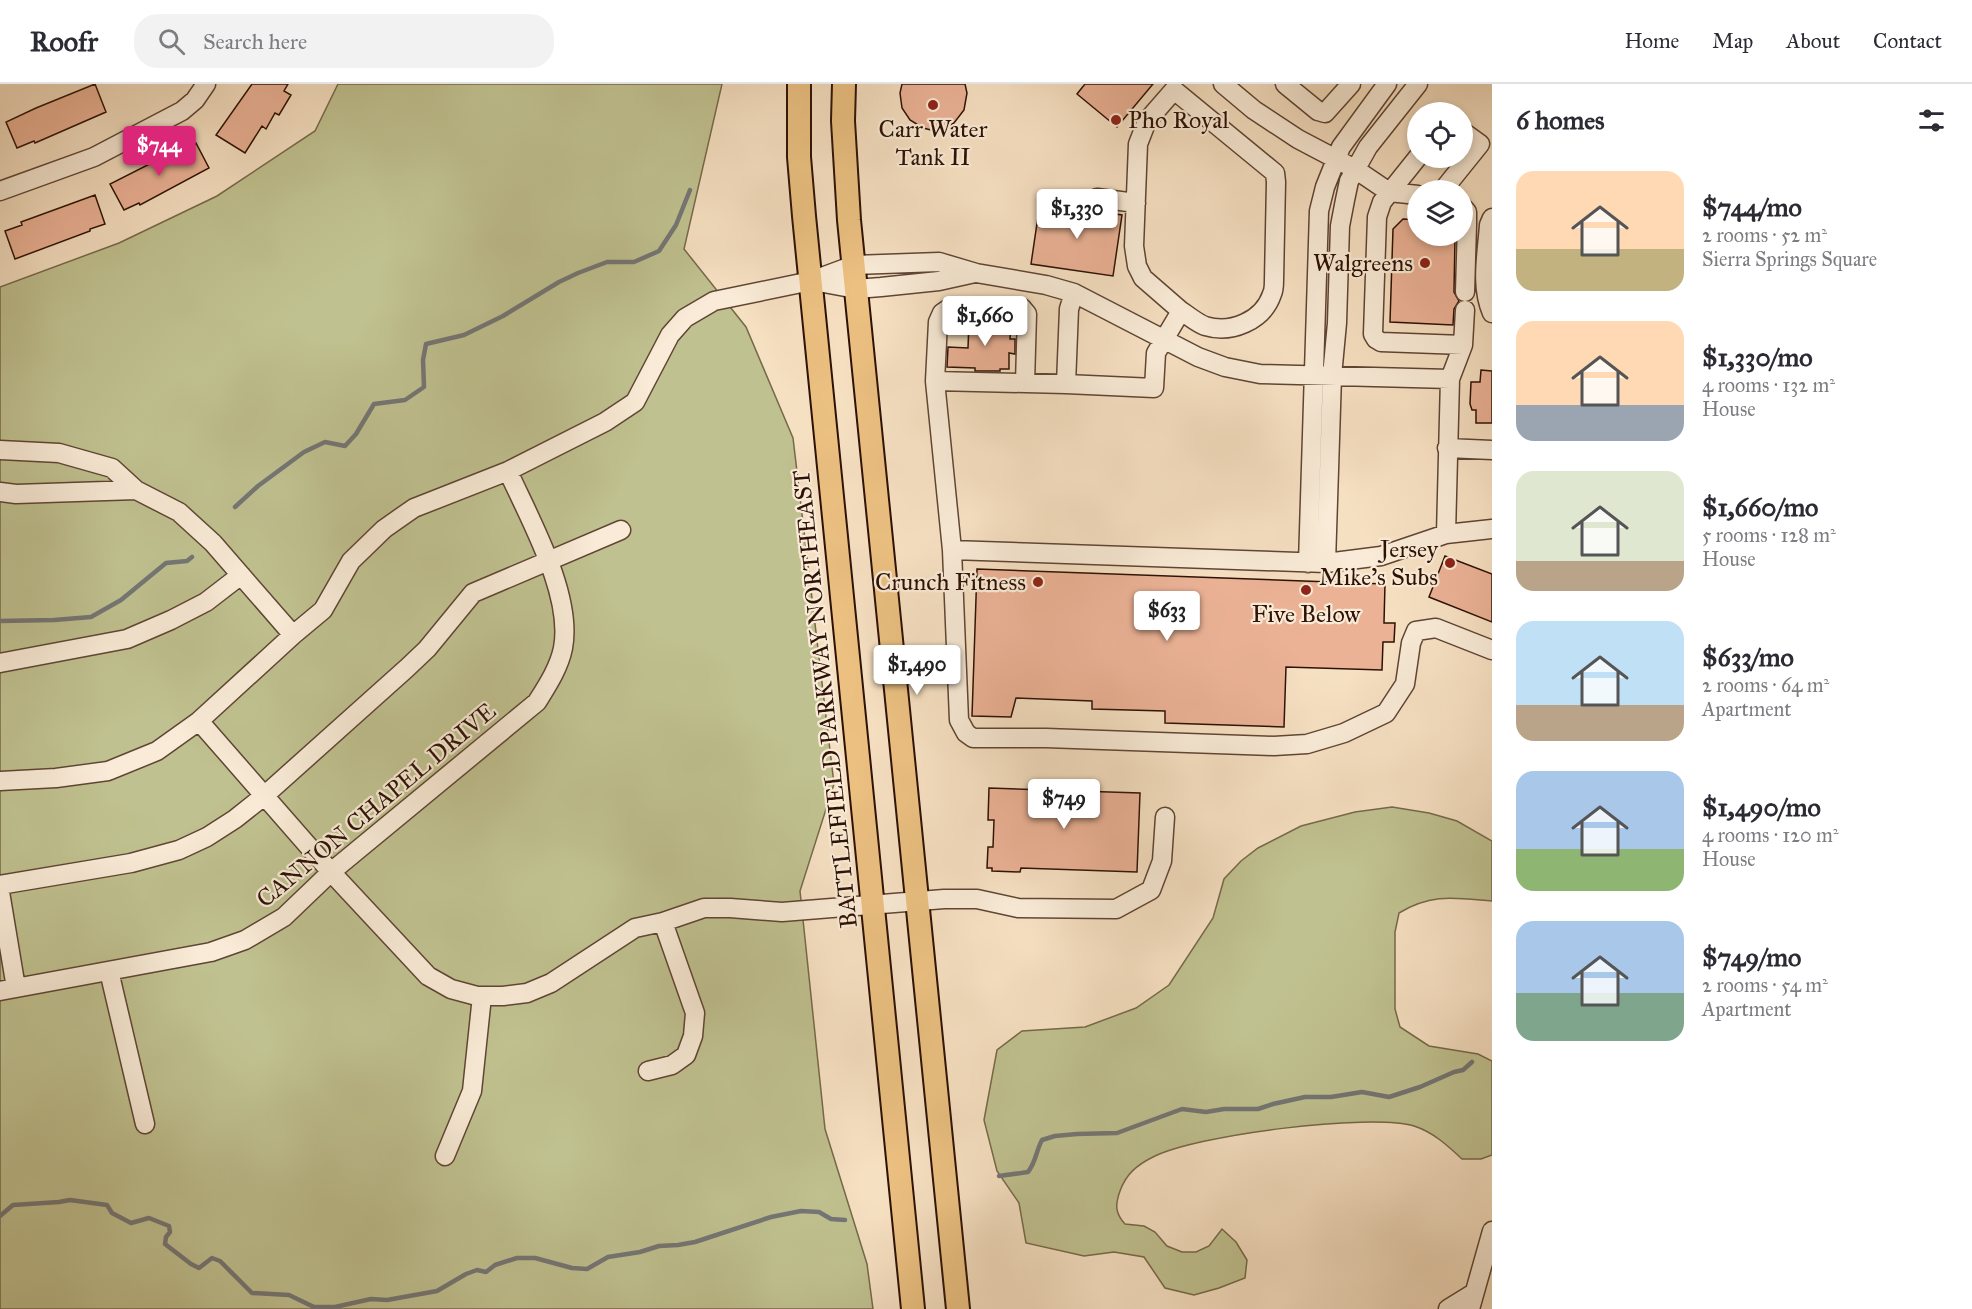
<!DOCTYPE html>
<meta charset="utf-8">
<style>
body{margin:0;font-family:"IM FELL Great Primer",serif;background:#f2f2f3;color:#2b2b33;height:100vh;display:flex;flex-direction:column;font-size:22px;white-space:nowrap}
*{box-sizing:border-box;margin:0}
p{font-size:20px;color:#7c7c81}
.icon{flex:none;width:33px;height:33px;fill:none;stroke:currentColor;stroke-width:2;stroke-linecap:round;stroke-linejoin:round}
.map{position:relative;flex:1;overflow:hidden}
.sheet{display:flex;flex-direction:column;background:#fff;width:480px}
.sheet>*{flex:none}
.buttons{position:absolute;left:1407px;top:18px;display:grid;gap:12px}
.buttons a{display:grid;place-items:center;width:66px;height:66px;border-radius:50%;background:#fff;box-shadow:0 3px 9px #0003;font-size:30px}
.price{position:absolute;translate:-50% -51px;padding:0 14px;border-radius:6px;background:#fff;color:#222;font-size:20px;line-height:39px;filter:drop-shadow(0 2px 3px #0008)}
.price::after{content:'';position:absolute;left:50%;top:36px;width:18px;height:14px;margin-left:-9px;background:inherit;clip-path:polygon(0 0,100% 0,50% 100%)}
.price.on{background:#db2777;color:#fff}
ul{padding:0;list-style:none}
li{display:flex;align-items:center;gap:18px;height:150px;padding:0 24px}
li span{display:grid;place-items:center;flex:none;width:168px;height:120px;border-radius:18px;color:#555}
li>.icon{margin-inline-start:auto}
span .icon{width:72px;height:72px;fill:#fffc;stroke-width:1}
li b{font-size:26px}
h2{display:flex;justify-content:space-between;align-items:center;height:72px;padding:0 24px;font-size:26px}
header{display:flex;align-items:center;gap:36px;box-sizing:border-box;height:84px;padding:0 30px;background:#fff;border-bottom:2px solid #e1e1e2}
header strong{font-size:28px}
nav{display:flex;gap:33px;margin-inline-start:auto;font-size:21px}
.search{width:420px;height:54px;background:#f2f2f3;display:flex;align-items:center;gap:15px;box-sizing:border-box;padding:0 21px;border-radius:24px;color:#7c7c81;font-size:22px}
main{display:flex;flex:1;min-height:0}
.map>svg:first-child{display:block}
.green{fill:#c0c190;stroke:#76694a;stroke-width:1.5}
.lines{fill:none;stroke-linecap:round;stroke-linejoin:round}
.stream{stroke:#747675;stroke-width:4.5}
.building{fill:#ebb296;stroke:#2d1105;stroke-width:1.5}
.minor-casing{stroke:#5f4534;stroke-width:21}
.major-casing{stroke:#2d1105;stroke-width:26}
.minor{stroke:#f9ebd7;stroke-width:18}
.major{stroke:#ebc081;stroke-width:22}
.poi-dot{fill:#8f2418;stroke:#f9ebd7;stroke-width:2}
.labels{text-anchor:middle;dominant-baseline:central;stroke-width:4.5;stroke-linejoin:round;paint-order:stroke}
.poi-label{font-size:24px;fill:#2d1105;stroke:#f9ebd7;text-anchor:end}
.street-label{font-size:24px;fill:#2d1105;stroke:#f9ebd7}
</style>
<header>
<strong>Roofr</strong>
<div class="search"><svg class="icon" aria-label="search" viewBox="0 0 24 24"><circle cx="10" cy="10" r="6"/><path d="M15 15l6 6"/></svg>Search here</div>
<nav><a>Home</a><a>Map</a><a>About</a><a>Contact</a></nav>
</header>
<main>
<div class="map">
<svg width="1492" height="1225" viewBox="0 0 1492 1225">
<rect width="100%" height="100%" fill="#f6e0c2"/>
<filter id="stains"><feTurbulence type="fractalNoise" baseFrequency=".00333" numOctaves="4"/><feColorMatrix values="0 0 0 0 .2 0 0 0 0 .09 0 0 0 0 .02 0 0 0 .5 -.17"/></filter>
<radialGradient id="worn" r=".72"><stop offset=".6" stop-color="#630" stop-opacity="0"/><stop offset="1" stop-color="#630" stop-opacity=".3"/></radialGradient>
<!-- green -->
<path class="green" d="M338,0H722L684,165L746,243L793,354L834,700L800,807L825,1045L867,1180L873,1225H0V203L119,159L217,112L315,47Z
M1392,723L1429,729L1457,737L1492,757V817C1455,814 1432,809 1399,829L1395,848V925L1400,943L1429,962L1478,970L1492,977V1071L1481,1075H1462C1448,1062 1433,1048 1414,1042C1369,1029 1195,1051 1153,1073C1137,1081 1126,1090 1120,1107C1115,1121 1115,1129 1125,1140L1144,1142L1155,1148L1167,1162L1182,1168H1196L1209,1162L1222,1145L1236,1158L1247,1176L1245,1194L1219,1204L1194,1211L1165,1204L1144,1173L1114,1168L1084,1172L1026,1159L1019,1119L997,1087L984,1036L997,966L1022,947L1085,943L1136,924L1169,901L1213,834L1224,795L1241,777L1258,764L1301,742L1355,728Z"/>
<g class="lines">
<!-- stream -->
<path class="stream" d="M235,423L258,402L304,368L325,358L345,362L356,350L374,320L405,316L424,303L423,276L426,260L464,251L503,232L559,198L578,189L607,178H634L659,167L676,141L690,106
M0,537L54,536L91,533L121,516L166,479L187,477L192,473
M999,1092L1028,1088C1036,1078 1036,1067 1042,1056L1055,1052L1077,1050L1117,1049L1182,1025L1206,1028L1224,1025H1258L1273,1020L1305,1013H1331L1362,1008L1389,1013L1420,1003L1454,988L1463,986L1472,978
M0,1132L13,1121L59,1118L70,1116L107,1121L112,1129L131,1139L149,1134L169,1142L170,1148L166,1153L165,1160L191,1180L199,1184L212,1174L220,1177L252,1209L289,1211L314,1223H335L371,1215L387,1216L437,1207L466,1190L477,1186L486,1188L495,1181L517,1174H535L572,1184L587,1185L608,1173L640,1168L659,1162L678,1161L695,1158L771,1133L801,1127L819,1128L831,1135L845,1136"/>
</g>
<!-- building -->
<path class="building" d="M95,0L106,28L35,59L34,57L17,64L6,38L36,24Z
M252,0H288L284,7L291,11L279,31L275,29L266,45L262,42L245,69L216,51Z
M902,0H965L967,9L964,26L954,39L947,43L931,46L923,44L910,36L902,24L900,9Z
M1085,0H1153L1117,43L1077,10Z
M196,59L209,84L140,121L139,119L124,126L110,100L181,64L182,66Z
M95,111L105,140L90,145V147L15,175L5,147L22,141L21,138Z
M1040,119L1122,131L1113,192L1031,180Z
M1403,135L1418,136V152H1455L1454,208L1459,217L1454,225L1453,241L1390,238L1393,145Z
M978,235H1002V238H1011L1010,255H1015V270L1009,269V285H1000V287H975V284L947,283L948,263L968,264L969,237H977Z
M1481,286L1492,287V339H1476V326H1472L1470,320L1471,298H1480Z
M1445,472L1492,490V538L1429,513Z
M977,485L1385,500L1384,539H1395L1394,558H1383L1382,586L1286,583L1284,643L1165,639V627L1092,625V617L1016,614L1011,633L972,632Z
M989,704L1140,709L1137,788L1021,784L1020,788L992,787V784H987L988,763H993L994,736H988Z"/>
<g class="lines">
<defs>
<path id="minor" d="M1223,0L1254,26L1298,55L1355,85L1389,108L1418,111
M1285,0L1318,27L1325,29L1351,0
M1418,73L1382,118L1377,133L1373,250L1376,255L1381,258L1463,261
M1443,106L1480,60L1462,47
M0,107L94,73L182,27L195,16L206,0
M1097,114L1136,119
M1462,122L1467,128V140L1465,208
M1492,134L1489,141C1487,170 1480,202 1492,229
M813,197L856,205L881,203L939,197L975,189
M1074,209L1069,225L1066,300L935,297L952,466L959,636L966,649L973,654H1046L1274,662L1307,660L1344,649L1386,629L1405,600L1411,559L1416,547L1436,544L1492,566
M935,297L938,238L942,229L951,223L1022,224L1027,230L1025,299
M1066,300L1154,304L1156,269L1181,227C1189,232 1197,239 1205,242C1231,250 1263,237 1272,210C1274,206 1274,201 1274,196L1276,98L1275,89L1174,6L1147,37L1138,60L1134,162L1137,182L1143,194L1181,227
M1447,364L1492,366
M0,366L59,369L112,384L136,406
M0,408L16,410L136,406L179,428L213,459L293,551
M1446,450L1450,295L1463,261L1465,226
M952,466L1326,479L1381,472L1446,450L1492,445
M1308,479L1319,127L1325,103L1341,63L1387,0
M1326,479L1332,292L1337,239L1340,142L1345,116L1349,97L1368,63L1418,0
M0,579L127,555L171,536L206,518L241,491
M199,637L331,788L428,892L451,905L477,912H503L527,909L551,899L635,844L663,838L704,824H730L782,828L944,815H977L1018,824L1116,825L1151,806L1162,777L1165,733
M0,697L56,694L108,687L157,667L199,637L293,551L323,526L351,477L384,445L414,424L508,387L605,338L635,318L670,251L685,234L714,217L811,197L854,181L939,178L976,189L1046,201L1074,209L1198,273L1225,283L1260,290L1450,295
M0,801L131,779L179,766L207,753L235,735L264,712L407,584L427,565L473,509L621,446
M0,808L16,904
M109,887L145,1040
M0,907L211,868L245,856L284,833L331,788L537,618C547,602 559,584 563,564C573,511 530,436 508,387
M648,987L672,981L686,971L693,952L695,929L663,838
M445,1072L472,1007L482,912
M1448,1225L1474,1209
M1470,1225L1492,1147"/>
<path id="major" d="M799,0V73L804,132L913,1225
M844,0L843,37L849,136L958,1225"/>
</defs>
<!-- minor casing -->
<use href="#minor" class="minor-casing"/>
<!-- major casing -->
<use href="#major" class="major-casing"/>
<!-- minor -->
<use href="#minor" class="minor"/>
<!-- major -->
<use href="#major" class="major"/>
</g>
<!-- markers -->
<g class="poi-dot">
<circle cx="933" cy="21" r="6"/>
<circle cx="1116" cy="36" r="6"/>
<circle cx="1425" cy="179" r="6"/>
<circle cx="1450" cy="479" r="6"/>
<circle cx="1038" cy="498" r="6"/>
<circle cx="1306" cy="506" r="6"/>
</g>
<g class="labels">
<!-- poi labels -->
<g class="poi-label">
<text x="1128" y="36" text-anchor="start">Pho Royal</text>
<text x="933" y="45" text-anchor="middle">Carr Water<tspan x="933" dy="28">Tank II</tspan></text>
<text x="1413" y="179">Walgreens</text>
<text x="1438" y="465">Jersey<tspan x="1438" dy="28">Mike's Subs</tspan></text>
<text x="1026" y="498">Crunch Fitness</text>
<text x="1306" y="530" text-anchor="middle">Five Below</text>
</g>
<!-- street labels -->
<g class="street-label">
<text transform="translate(825 615) rotate(-96)">BATTLEFIELD PARKWAY NORTHEAST</text>
<text transform="translate(376 721) rotate(-40)">CANNON CHAPEL DRIVE</text>
</g>
</g>
<rect width="100%" height="100%" filter="url(#stains)"/>
<rect width="100%" height="100%" fill="url(#worn)"/>
</svg>
<div class="buttons">
<a><svg class="icon" aria-label="locate" viewBox="0 0 24 24"><circle cx="12" cy="12" r="6"/><path d="M12 2v4M12 18v4M2 12h4M18 12h4"/></svg></a>
<a><svg class="icon" aria-label="layers" viewBox="0 0 24 24"><path d="M12 4l9 5-9 5-9-5zM3 14l9 5 9-5"/></svg></a>
</div>
<b class="price on" style="left:159px;top:93px">$744</b>
<b class="price" style="left:1077px;top:156px">$1,330</b>
<b class="price" style="left:985px;top:263px">$1,660</b>
<b class="price" style="left:1167px;top:558px">$633</b>
<b class="price" style="left:917px;top:612px">$1,490</b>
<b class="price" style="left:1064px;top:746px">$749</b>
</div>
<section class="sheet">
<h2>6 homes<svg class="icon" aria-label="filters" viewBox="0 0 24 24"><path d="M4 7h16M4 17h16"/><circle cx="9" cy="7" r="2"/><circle cx="15" cy="17" r="2"/></svg></h2>
<ul>
<li><span style="background:linear-gradient(#ffd9b3 65%,#c2b280 0)"><svg class="icon" aria-label="home" viewBox="0 0 24 24"><path d="M3 11l9-7 9 7M6 9v11h12V9"/></svg></span><div><b>$744/mo</b><p>2 rooms · 52 m²</p><p>Sierra Springs Square</p></div></li>
<li><span style="background:linear-gradient(#ffd9b3 70%,#9aa5b1 0)"><svg class="icon" aria-label="home" viewBox="0 0 24 24"><path d="M3 11l9-7 9 7M6 9v11h12V9"/></svg></span><div><b>$1,330/mo</b><p>4 rooms · 132 m²</p><p>House</p></div></li>
<li><span style="background:linear-gradient(#dfe7d0 75%,#b9a48a 0)"><svg class="icon" aria-label="home" viewBox="0 0 24 24"><path d="M3 11l9-7 9 7M6 9v11h12V9"/></svg></span><div><b>$1,660/mo</b><p>5 rooms · 128 m²</p><p>House</p></div></li>
<li><span style="background:linear-gradient(#bfe0f5 70%,#b9a48a 0)"><svg class="icon" aria-label="home" viewBox="0 0 24 24"><path d="M3 11l9-7 9 7M6 9v11h12V9"/></svg></span><div><b>$633/mo</b><p>2 rooms · 64 m²</p><p>Apartment</p></div></li>
<li><span style="background:linear-gradient(#a9c7e8 65%,#8fb573 0)"><svg class="icon" aria-label="home" viewBox="0 0 24 24"><path d="M3 11l9-7 9 7M6 9v11h12V9"/></svg></span><div><b>$1,490/mo</b><p>4 rooms · 120 m²</p><p>House</p></div></li>
<li><span style="background:linear-gradient(#a9c7e8 60%,#7fa58c 0)"><svg class="icon" aria-label="home" viewBox="0 0 24 24"><path d="M3 11l9-7 9 7M6 9v11h12V9"/></svg></span><div><b>$749/mo</b><p>2 rooms · 54 m²</p><p>Apartment</p></div></li>
</ul>
</section>
</main>
